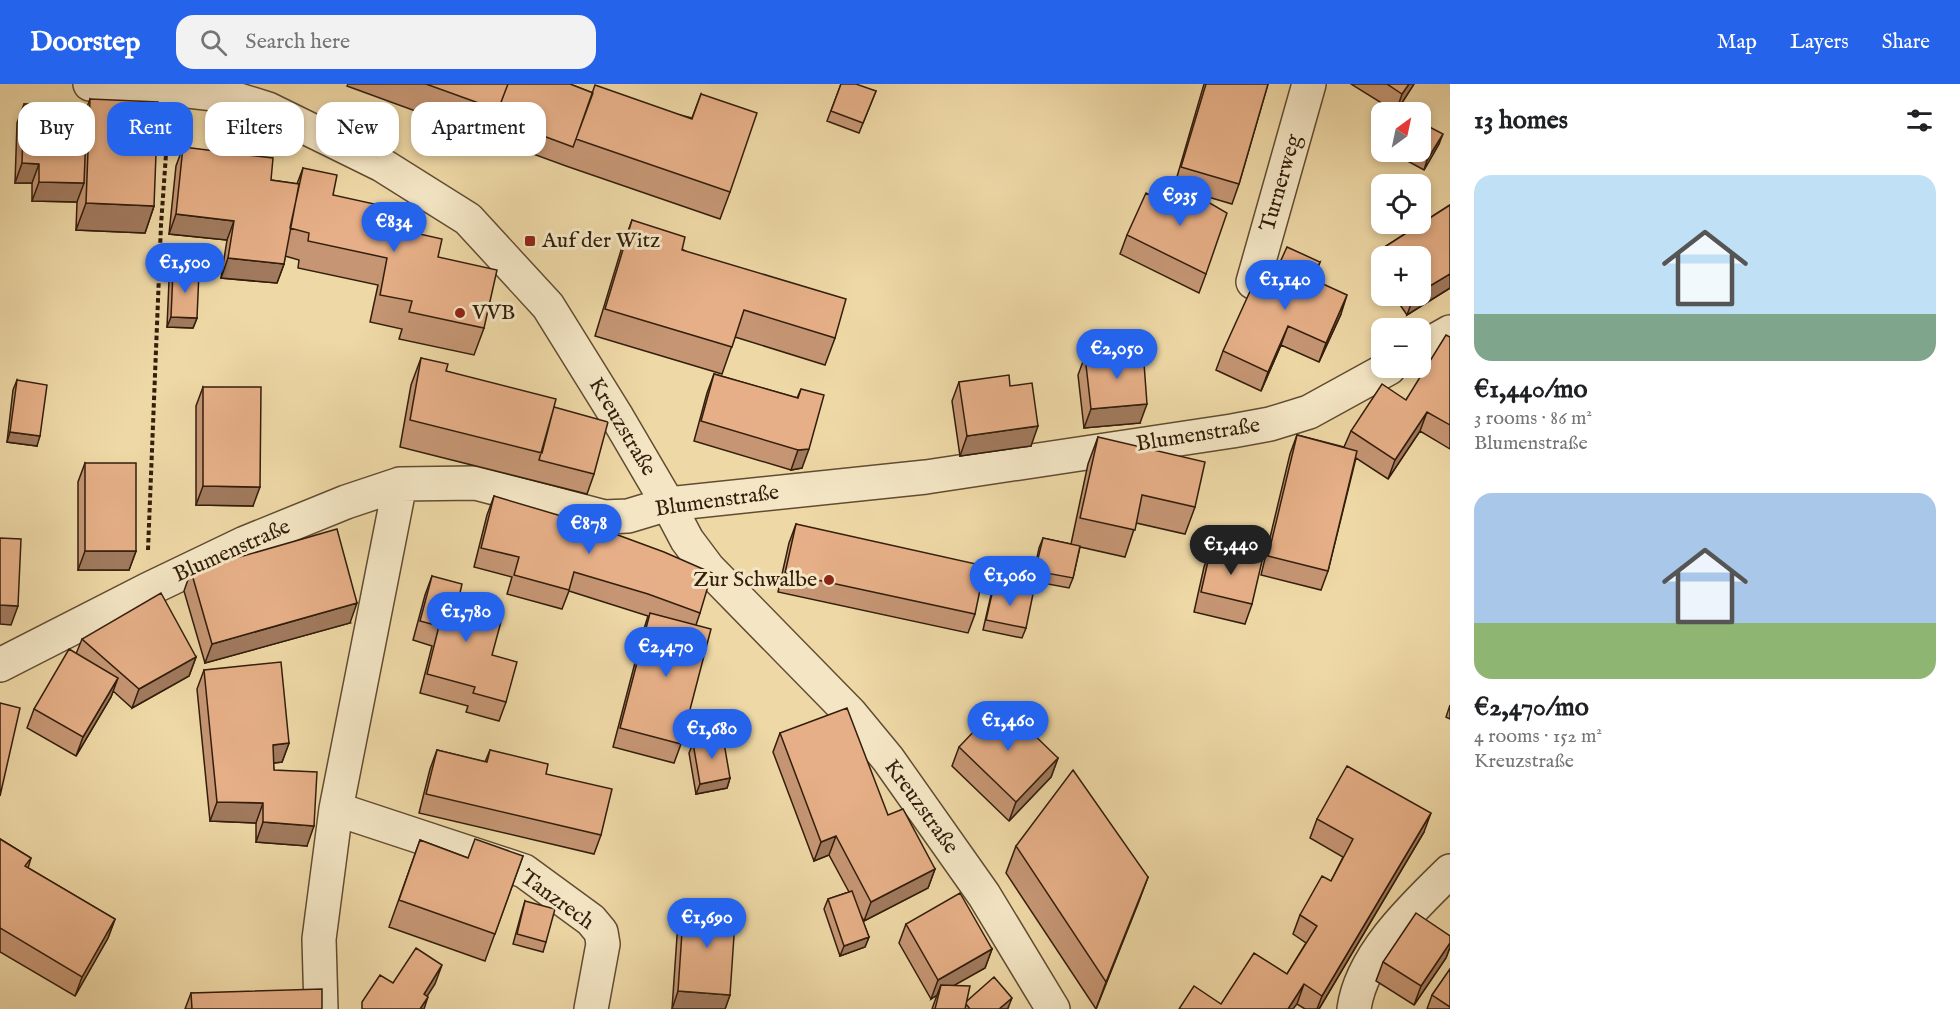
<!DOCTYPE html>
<meta charset="utf-8">
<style>
body{margin:0;font-family:"IM FELL English",serif;background:#f2f2f2;color:#202124;height:100vh;display:flex;flex-direction:column;font-size:22px;white-space:nowrap}
*{box-sizing:border-box;margin:0}
p{font-size:20px;color:#757577}
.icon{flex:none;width:33px;height:33px;fill:none;stroke:currentColor;stroke-width:2;stroke-linecap:round;stroke-linejoin:round}
.map{position:relative;flex:1;overflow:hidden}
.details{display:flex;flex-direction:column;background:#fff;width:510px}
.details>*{flex:none}
.guide{position:absolute;left:18px;top:18px;width:570px;height:54px;display:flex;gap:12px}
.needle{width:39px;rotate:33deg}
.fabs{position:absolute;left:1371px;top:18px;display:grid;gap:12px}
.fabs a{display:grid;place-items:center;width:60px;height:60px;border-radius:12px;background:#fff;box-shadow:0 3px 9px #0003;font-size:30px}
.price{position:absolute;translate:-50% -51px;padding:0 14px;border-radius:21px;background:#2563eb;color:#fff;font-size:20px;line-height:39px;filter:drop-shadow(0 2px 3px #0008)}
.price::after{content:'';position:absolute;left:50%;top:36px;width:18px;height:14px;margin-left:-9px;background:inherit;clip-path:polygon(0 0,100% 0,50% 100%)}
.price.on{background:#222;color:#fff}
ul{padding:0;list-style:none}
li{display:grid;align-content:center;gap:12px;height:318px;padding:0 24px}
li span{display:grid;place-items:center;height:186px;border-radius:18px;color:#555}
li>.icon{margin-inline-start:auto}
span .icon{width:108px;height:108px;fill:#fffc;stroke-width:1}
li b{font-size:26px}
h2{display:flex;justify-content:space-between;align-items:center;height:72px;padding:0 24px;font-size:26px}
.tag{padding:0 21px;border-radius:18px;background:#fff;box-shadow:0 3px 9px #0003;font-size:21px;line-height:54px}
.tag.on{background:#2563eb;color:#fff}
header{display:flex;align-items:center;gap:36px;box-sizing:border-box;height:84px;padding:0 30px;background:#2563eb;color:#fff}
header strong{font-size:28px}
nav{display:flex;gap:33px;margin-inline-start:auto;font-size:21px}
.search{width:420px;height:54px;background:#f2f2f2;display:flex;align-items:center;gap:15px;box-sizing:border-box;padding:0 21px;border-radius:18px;color:#757577;font-size:22px}
main{display:flex;flex:1;min-height:0}
.map>svg:first-child{display:block}
.lines{fill:none;stroke-linecap:round;stroke-linejoin:round}
.minor-casing{stroke:#614c32;stroke-width:36}
.path{stroke:#321e0c;stroke-width:4;stroke-dasharray:4.5 3;stroke-linecap:butt}
.minor{stroke:#f4e6c5;stroke-width:33}
.wall{fill:#c69674;stroke:#321e0c;stroke-width:1.5}
.shaded-wall{fill:#a17a5e;stroke:#321e0c;stroke-width:1.5}
.building{fill:#e6af87;stroke:#321e0c;stroke-width:1.5}
.poi-dot{fill:#8f2418;stroke:#f4e6c5;stroke-width:2}
.labels{text-anchor:middle;dominant-baseline:central;stroke-width:6;stroke-linejoin:round;paint-order:stroke}
.street-label{font-size:22px;fill:#321e0c;stroke:#f4e6c5}
.poi-label{font-size:22px;fill:#321e0c;stroke:#f4e6c5;text-anchor:start}
</style>
<header>
<strong>Doorstep</strong>
<div class="search"><svg class="icon" aria-label="search" viewBox="0 0 24 24"><circle cx="10" cy="10" r="6"/><path d="M15 15l6 6"/></svg>Search here</div>
<nav><a>Map</a><a>Layers</a><a>Share</a></nav>
</header>
<main>
<div class="map">
<svg width="1450" height="925" viewBox="0 0 1450 925">
<rect width="100%" height="100%" fill="#eed8a6"/>
<filter id="stains"><feTurbulence type="fractalNoise" baseFrequency=".00333" numOctaves="4"/><feColorMatrix values="0 0 0 0 .2 0 0 0 0 .09 0 0 0 0 .02 0 0 0 .5 -.17"/></filter>
<radialGradient id="worn" r=".72"><stop offset=".6" stop-color="#630" stop-opacity="0"/><stop offset="1" stop-color="#630" stop-opacity=".3"/></radialGradient>
<g class="lines">
<defs>
<path id="minor" d="M90,0L171,5L223,11L268,25L382,81L468,135L548,222L617,333L668,420L687,456L708,484L850,629L888,675L984,811L1053,925
M1253,198L1309,0
M1420,265L1450,248
M0,581L147,506L245,459L346,418L400,400L476,399L604,433L628,432L668,420L926,393L1232,347L1270,340L1309,328L1389,284
M336,725L524,787L591,836L601,848L603,860L591,925
M321,925L319,855L336,725L400,400
M1354,925C1361,872 1413,823 1450,787"/>
</defs>
<!-- minor casing -->
<use href="#minor" class="minor-casing"/>
<!-- path -->
<path class="path" d="M148,466L161,141L168,42"/>
<!-- minor -->
<use href="#minor" class="minor"/>
</g>
<!-- wall -->
<path class="wall" d="M348,0H570L593,9L692,34L701,10L730,108L720,135L566,82L347,2Z
M841,0L876,7L859,49L827,37Z
M1204,0H1268L1239,100L1232,120L1188,107L1206,190L1199,209L1120,170L1127,151L1168,120L1176,103H1174Z
M1351,0H1414L1396,28Z
M90,15L154,122L145,149L76,146L77,118L32,117V99H15L17,39L24,20L87,23Z
M1439,60L1424,86L1391,68H1420Z
M183,63L271,96L297,100L303,84L333,111L393,144L438,173L484,244L474,271L399,255L402,245L370,238L378,201L298,184L299,176L285,172L284,180L277,199L221,194L227,156L169,150L176,82Z
M1450,121V204L1407,231L1394,212H1420V172H1382V192L1376,183L1383,164Z
M632,136L835,254L825,281L735,253L722,290L595,252L622,163Z
M1320,178L1313,196L1341,230L1319,278L1281,261L1261,307L1216,286L1223,267L1266,209Z
M173,187L197,234L193,244L167,243L169,197Z
M1450,253V365L1420,347L1388,395L1356,374L1328,487L1321,506L1261,491L1290,370L1297,351L1344,363L1351,347L1406,316Z
M1085,272L1140,339L1084,344L1078,291Z
M421,274L446,287L554,323L594,390L587,410L400,363L411,301Z
M714,290L797,314L801,305L802,384L791,386L694,357L707,309Z
M17,296L37,362L7,358L13,306Z
M959,298L1010,302L1031,362L960,372L952,317Z
M203,303L253,422L196,421V322Z
M1098,353L1195,423L1185,450L1136,439L1125,473L1080,463L1073,494L1069,504L1032,497L1039,464L1043,454L1071,460L1088,380Z
M85,379L136,467L129,486H78V398Z
M494,412L700,529L696,541L681,660L674,679L613,663L643,548L648,532L569,507L562,525L507,510L512,493L474,483L487,431Z
M796,440L975,530L968,549L778,508L789,459Z
M1211,464L1252,520L1245,540L1194,528L1204,483Z
M191,487L350,539L205,579L184,507Z
M432,492L457,522L492,571L506,618L499,637L466,628L468,622L420,609L432,562L413,556L425,511Z
M994,501L1026,544L1022,554L983,546L991,511Z
M82,555L196,573L189,592L132,624L113,607L111,613L76,672L27,644L34,625L76,570Z
M204,586L289,659L282,678L273,679L274,686L307,762L256,758V739L210,737L197,605Z
M1450,621V635L1446,633Z
M780,649L888,731L935,785L928,804L864,837L860,830L869,853L865,863L840,872L824,825L828,815L849,808L829,771L814,777L773,668Z
M693,659L730,694L727,704L696,710L689,669Z
M959,663L1058,674L1051,693L1009,737L952,682Z
M437,666L485,678L490,666L546,690L601,751L594,770L419,729L430,685Z
M1317,735L1424,748L1319,925H1305L1297,920H1221L1287,890L1306,859L1293,850L1300,831L1331,797L1343,773L1310,754Z
M0,755L31,774L28,784L115,835L108,854L75,912L0,868Z
M420,756L468,774L523,772L485,877L389,843Z
M1016,762L1148,793L1096,925L1006,789Z
M525,817L546,858L543,868L513,860L522,827Z
M684,819L730,911L725,925H672L678,838Z
M906,840L992,865L985,884L954,901L967,917L1008,924L1007,925H932L937,911L931,915L899,859Z
M1450,852V863L1446,874L1414,921L1376,897L1383,878Z
M1450,885V925H1427L1432,911Z
M191,909L322,925H185Z"/>
<!-- shaded-wall -->
<path class="shaded-wall" d="M1409,0H1414L1396,28L1402,10Z
M1443,50L1439,60L1424,86L1427,76Z
M22,79L39,80L32,99H15Z
M39,98L84,99L77,118L32,117Z
M86,119L154,122L145,149L76,146Z
M176,130L234,137L227,156L169,150Z
M228,174L284,180L277,199L221,194Z
M1450,190V204L1407,231L1414,212H1420V208Z
M1347,211L1341,230L1319,278L1326,259Z
M171,233L197,234L193,244L167,243Z
M1288,242L1281,261L1261,307L1268,288Z
M1147,320L1140,339L1084,344L1091,325Z
M1427,328L1420,347L1388,395L1395,376Z
M1038,342L1031,362L960,372L967,352Z
M10,348L40,352L37,362L7,358Z
M809,365L802,384L791,386L798,366Z
M203,402L260,403L253,422L196,421Z
M85,467H136L129,486H78Z
M357,519L350,539L205,579L212,560Z
M0,521L18,522L11,541L0,540Z
M196,573L189,592L132,624L139,605Z
M118,594L111,613L76,672L83,653Z
M289,659L282,678L266,680L273,661Z
M1058,674L1051,693L1009,737L1016,718Z
M730,694L727,704L696,710L700,700Z
M217,718L263,719L256,739L210,737Z
M1431,729L1424,748L1319,925H1317L1322,912Z
M263,738L314,742L307,762L256,758Z
M836,752L829,771L814,777L821,758Z
M935,785L928,804L864,837L871,818Z
M1148,793L1138,820L1096,925L1106,898Z
M115,835L108,854L75,912L82,893Z
M869,853L865,863L840,872L844,862Z
M1450,859V863L1446,874L1414,921L1421,902Z
M992,865L985,884L939,910L941,901L937,911L931,915L938,896Z
M442,881L435,900L419,925L424,910Z
M1304,900L1297,920L1293,925H1288Z
M678,907L730,911L725,925H672Z
M428,913L424,925H420Z
M1012,914L1008,924L1007,925H999Z"/>
<!-- building -->
<path class="building" d="M426,0H508L498,26Z
M508,0H570L593,9L573,63L495,34Z
M841,0H856L876,7L863,39L831,27Z
M1206,0H1268L1239,100L1181,83Z
M1387,0H1409L1402,10Z
M595,1L692,35L701,10L757,29L730,108L576,55Z
M90,15L158,18L154,122L86,119Z
M24,20L87,23L84,99L39,98V80L22,79Z
M1420,38L1443,50L1427,76L1412,68H1420Z
M183,63L273,74L271,96L299,100L284,180L228,174L234,137L176,130Z
M303,84L337,91L333,111L397,125L393,144L442,155L438,173L497,186L484,244L409,228L412,217L380,211L387,174L308,157L309,149L290,144Z
M1177,100L1227,129L1206,190L1127,151L1146,109L1168,120Z
M1450,121V190L1420,208V172H1389L1383,164Z
M632,136L685,153L682,166L846,215L835,254L744,226L732,263L605,225Z
M1287,163L1320,178L1312,195L1347,211L1326,259L1288,242L1268,288L1223,267L1252,203L1266,209Z
M173,187L199,188L197,234L171,233Z
M1446,251L1450,253V341L1427,328L1395,376L1351,347L1382,300L1406,316Z
M1143,266L1147,320L1091,325L1085,272Z
M421,274L448,280L446,287L556,315L542,369L410,336Z
M714,290L798,314L801,305L824,311L809,365L798,366L701,337Z
M1009,291L1010,302L1032,299L1038,342L967,352L959,298Z
M17,296L47,301L40,352L10,348Z
M203,303H261L260,403L203,402Z
M554,323L608,338L594,390L539,376Z
M1297,351L1357,367L1328,487L1268,472Z
M1098,353L1205,378L1195,423L1142,411L1135,446L1080,434Z
M85,379H136V467H85Z
M494,412L588,440L664,468L712,489L700,529L648,510L574,488L569,506L514,491L519,473L481,464Z
M796,440L985,482L975,530L785,489Z
M337,445L357,519L212,560L191,487Z
M0,454L21,455L18,522L0,521Z
M1043,454L1080,462L1073,494L1035,487Z
M1211,464L1262,477L1252,520L1201,508Z
M432,492L462,500L457,522L502,534L492,571L517,578L506,618L473,609L475,603L427,590L439,542L420,537Z
M994,501L1033,510L1026,544L986,536Z
M161,509L196,573L139,605L82,555Z
M650,529L711,545L681,660L620,644Z
M69,565L118,594L83,653L34,625Z
M281,578L289,659L273,661L274,686L317,688L314,742L263,738V719L217,718L204,586Z
M0,619L20,624L0,712Z
M1001,619L1058,674L1016,718L959,663Z
M847,624L888,731L903,725L935,785L871,818L836,752L821,758L780,649Z
M723,653L730,694L700,700L693,659Z
M437,666L487,678L490,666L548,680L546,690L612,705L601,751L426,710Z
M1347,682L1431,729L1322,912L1304,900L1288,925H1179L1194,902L1221,920L1254,869L1287,890L1317,842L1300,831L1322,792L1331,797L1353,755L1317,735Z
M1073,686L1148,793L1106,898L1016,762Z
M0,755L31,774L25,782L115,835L82,893L0,844Z
M475,755L523,772L495,850L399,816L420,756L468,774Z
M852,807L869,853L844,862L828,815Z
M960,809L992,865L938,896L906,840Z
M525,817L555,825L546,858L517,850Z
M684,819L736,822L730,911L678,907Z
M1416,829L1450,852V859L1421,902L1383,878Z
M416,864L442,881L424,910L428,913L420,925H362V918L380,891L393,899Z
M1450,885V923L1432,911Z
M994,893L1012,914L999,925H970L966,920L967,917Z
M941,901L970,902L965,925H935Z
M322,905V925H192L191,909Z"/>
<!-- markers -->
<g class="poi-dot">
<rect x="524" y="151" width="12" height="12" rx="3"/>
<circle cx="460" cy="229" r="6"/>
<circle cx="829" cy="496" r="6"/>
</g>
<g class="labels">
<!-- street labels -->
<g class="street-label">
<text transform="translate(1281 99) rotate(-74)">Turnerweg</text>
<text transform="translate(622 343) rotate(59)">Kreuzstraße</text>
<text transform="translate(1198 351) rotate(-9)">Blumenstraße</text>
<text transform="translate(717 417) rotate(-8)">Blumenstraße</text>
<text transform="translate(232 467) rotate(-24)">Blumenstraße</text>
<text transform="translate(921 723) rotate(54)">Kreuzstraße</text>
<text transform="translate(557 816) rotate(36)">Tanzrech</text>
</g>
<!-- poi labels -->
<g class="poi-label">
<text x="542" y="157">Auf der Witz</text>
<text x="472" y="229">VVB</text>
<text x="817" y="496" text-anchor="end">Zur Schwalbe</text>
</g>
</g>
<rect width="100%" height="100%" filter="url(#stains)"/>
<rect width="100%" height="100%" fill="url(#worn)"/>
</svg>
<div class="fabs">
<a><svg class="needle" viewBox="-14 -14 28 28"><path d="M0-13l5 13h-10z" fill="#e53935"/><path d="M0 13l5-13h-10z" fill="#757577"/></svg></a>
<a><svg class="icon" aria-label="locate" viewBox="0 0 24 24"><circle cx="12" cy="12" r="6"/><path d="M12 2v4M12 18v4M2 12h4M18 12h4"/></svg></a>
<a>+</a>
<a>−</a>
</div>
<b class="price" style="left:1180px;top:143px">€935</b>
<b class="price" style="left:394px;top:169px">€834</b>
<b class="price" style="left:185px;top:210px">€1,500</b>
<b class="price" style="left:1285px;top:227px">€1,140</b>
<b class="price" style="left:1117px;top:296px">€2,050</b>
<b class="price" style="left:589px;top:471px">€878</b>
<b class="price on" style="left:1231px;top:492px">€1,440</b>
<b class="price" style="left:1010px;top:523px">€1,060</b>
<b class="price" style="left:466px;top:559px">€1,780</b>
<b class="price" style="left:666px;top:594px">€2,470</b>
<b class="price" style="left:1008px;top:668px">€1,460</b>
<b class="price" style="left:712px;top:676px">€1,680</b>
<b class="price" style="left:707px;top:865px">€1,690</b>
<div class="guide">
<a class="tag">Buy</a>
<a class="tag on">Rent</a>
<a class="tag">Filters</a>
<a class="tag">New</a>
<a class="tag">Apartment</a>
</div>
</div>
<section class="details">
<h2>13 homes<svg class="icon" aria-label="filters" viewBox="0 0 24 24"><path d="M4 7h16M4 17h16"/><circle cx="9" cy="7" r="2"/><circle cx="15" cy="17" r="2"/></svg></h2>
<ul>
<li><span style="background:linear-gradient(#bfe0f5 75%,#7fa58c 0)"><svg class="icon" aria-label="home" viewBox="0 0 24 24"><path d="M3 11l9-7 9 7M6 9v11h12V9"/></svg></span><div><b>€1,440/mo</b><p>3 rooms · 86 m²</p><p>Blumenstraße</p></div></li>
<li><span style="background:linear-gradient(#a9c7e8 70%,#8fb573 0)"><svg class="icon" aria-label="home" viewBox="0 0 24 24"><path d="M3 11l9-7 9 7M6 9v11h12V9"/></svg></span><div><b>€2,470/mo</b><p>4 rooms · 152 m²</p><p>Kreuzstraße</p></div></li>
</ul>
</section>
</main>
